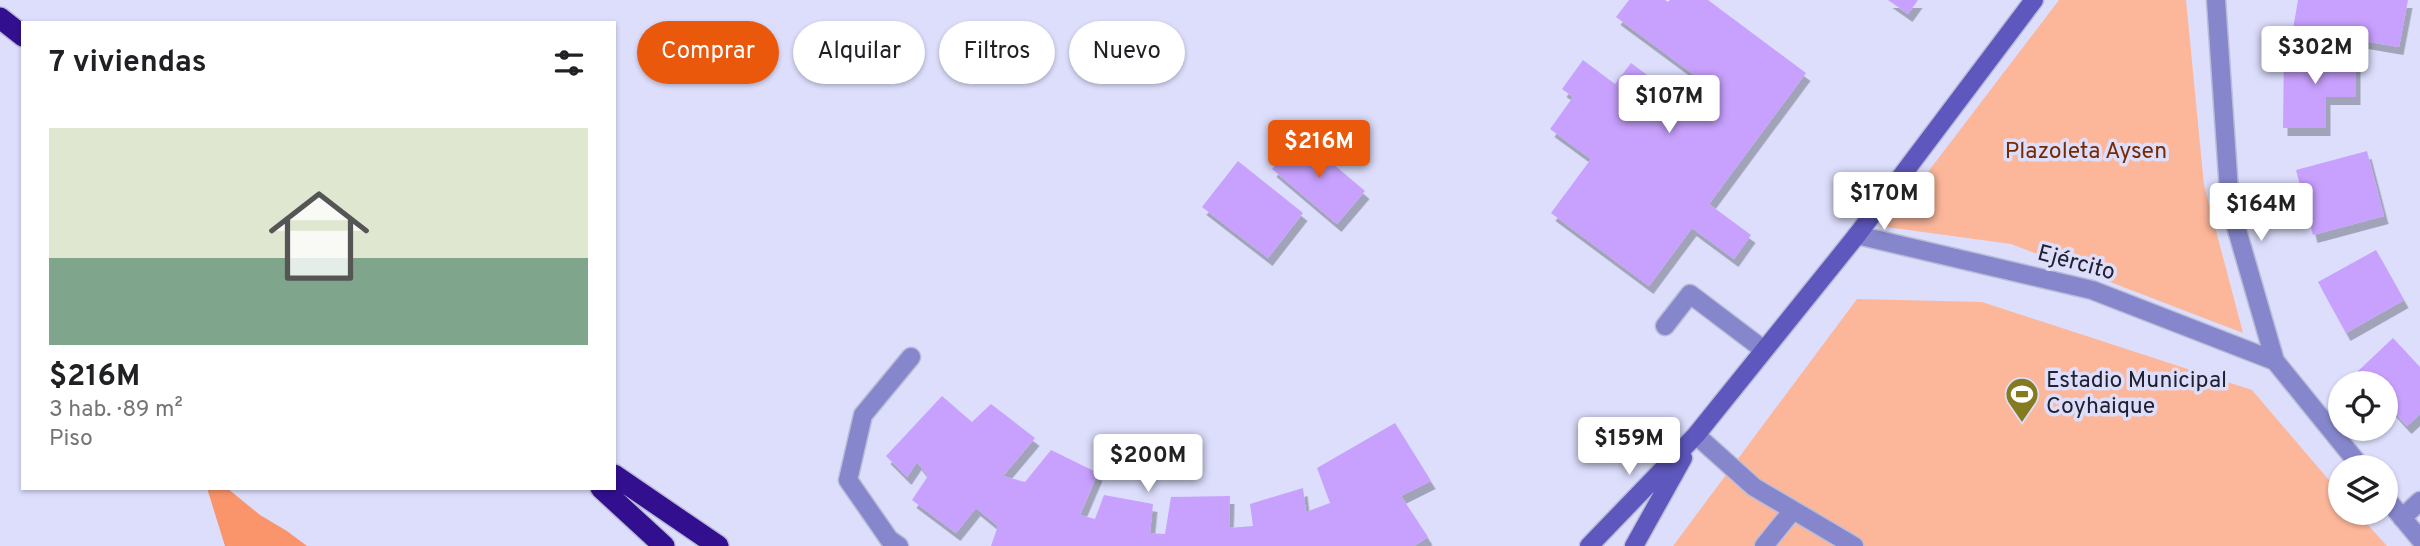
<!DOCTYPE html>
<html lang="es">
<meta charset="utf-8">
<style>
body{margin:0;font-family:Overpass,sans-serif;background:#f2f2f2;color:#202124;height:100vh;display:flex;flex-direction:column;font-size:26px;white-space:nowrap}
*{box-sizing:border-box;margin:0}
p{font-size:23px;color:#757577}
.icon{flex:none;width:38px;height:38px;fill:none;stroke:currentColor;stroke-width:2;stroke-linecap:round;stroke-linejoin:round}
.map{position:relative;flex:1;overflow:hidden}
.sheet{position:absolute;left:21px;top:21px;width:595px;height:469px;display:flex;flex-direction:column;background:#fff;border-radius:0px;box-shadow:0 2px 5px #0004}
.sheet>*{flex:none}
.top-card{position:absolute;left:637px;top:21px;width:665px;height:63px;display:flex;gap:14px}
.controls{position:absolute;left:2328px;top:371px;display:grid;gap:14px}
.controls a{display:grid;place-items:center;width:70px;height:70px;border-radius:50%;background:#fff;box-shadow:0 2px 5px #0004;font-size:35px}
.price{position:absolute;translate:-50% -60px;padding:0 16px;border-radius:7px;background:#fff;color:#222;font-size:23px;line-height:46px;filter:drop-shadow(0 2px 4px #0008)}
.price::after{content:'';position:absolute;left:50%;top:42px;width:21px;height:16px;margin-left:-10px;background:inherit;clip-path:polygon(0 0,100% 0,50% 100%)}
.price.current{background:#ea580c;color:#fff}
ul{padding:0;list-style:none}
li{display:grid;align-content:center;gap:14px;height:371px;padding:0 28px}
li span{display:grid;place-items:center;height:217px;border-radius:0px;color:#555}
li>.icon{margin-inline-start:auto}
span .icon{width:126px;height:126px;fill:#fffc;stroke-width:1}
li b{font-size:30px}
h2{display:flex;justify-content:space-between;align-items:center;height:84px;padding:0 28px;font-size:30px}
.chip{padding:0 24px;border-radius:32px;background:#fff;box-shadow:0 2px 5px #0004;font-size:24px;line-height:63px}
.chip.current{background:#ea580c;color:#fff}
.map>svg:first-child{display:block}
.green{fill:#fcb79b}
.forest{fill:#fa946b}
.building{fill:#c8a1fe;filter:url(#shadow)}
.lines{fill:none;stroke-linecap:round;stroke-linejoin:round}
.lane-casing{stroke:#babcd7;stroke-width:21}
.street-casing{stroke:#babcd7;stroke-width:21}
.secondary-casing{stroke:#babcd7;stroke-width:21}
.highway-casing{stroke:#babcd7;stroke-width:24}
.lane{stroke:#8686cc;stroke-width:18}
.street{stroke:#8686cc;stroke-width:18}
.secondary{stroke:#5e57bd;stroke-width:18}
.highway{stroke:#320f8e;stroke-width:21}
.labels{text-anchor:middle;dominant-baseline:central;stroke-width:7;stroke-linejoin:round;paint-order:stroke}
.park-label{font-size:23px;fill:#772900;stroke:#dcdefc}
.street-label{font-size:23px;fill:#21212f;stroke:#dcdefc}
.poi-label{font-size:23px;fill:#21212f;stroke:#dcdefc;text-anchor:start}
</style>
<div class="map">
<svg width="2420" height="546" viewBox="0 0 2420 546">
<defs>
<filter id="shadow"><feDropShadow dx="4.5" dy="8" stdDeviation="0" flood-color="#0004"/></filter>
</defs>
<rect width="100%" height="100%" fill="#dcdefc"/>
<!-- green -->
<path class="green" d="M2059,0H2186L2204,185L2243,333L2011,244L1886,227Z
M1857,299L1982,302L2252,390L2340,493V513H2357L2387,546H1673Z"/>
<!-- forest -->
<path class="forest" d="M207,488H227L260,515L287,531L307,546H225Z"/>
<!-- building -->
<path class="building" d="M1629,0H1665L1668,2L1670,0H1708L1806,73L1709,204L1751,235L1734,259L1692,228L1649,286L1551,213L1591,159L1550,129L1573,97L1562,89L1583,60L1615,84L1631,63L1695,111L1712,88L1616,17Z
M1888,0H1918L1908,14Z
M2298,0H2408L2399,47L2293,29Z
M2284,52H2356V97H2326V128H2283Z
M1300,136L1365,191L1337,224L1272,169Z
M2367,151L2384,216L2313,235L2296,170Z
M1238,161L1303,213L1268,258L1202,207Z
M2376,250L2404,300L2346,333L2318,282Z
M2393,338L2420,367V414L2407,426L2385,402V383H2368L2357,372Z
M942,396L972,422L991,404L1035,438L1003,476L1025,482L1051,450L1098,473L1080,515L1095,519L1104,495L1153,504L1150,533L1165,534L1171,497L1230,496L1229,528L1253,526L1250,504L1303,488L1306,512L1330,503L1317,468L1395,423L1431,481L1401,496L1428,537L1414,546H991L998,526L976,508L956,533L912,500L928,476L917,462L907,477L886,456Z"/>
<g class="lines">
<defs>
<path id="lane" d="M1665,326L1690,294L1764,350
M1696,435L1754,487L1854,546
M899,546L889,539L848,480L863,415L911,357
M1764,546L1793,510"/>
<path id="street" d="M2216,0L2230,206L2275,361L2361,467
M1857,235L2092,290L2275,361
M2385,497L2420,539
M2402,518L2420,501"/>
<path id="secondary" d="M1589,546L1696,435L1857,235L2034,0
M1634,546L1683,458"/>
<path id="highway" d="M0,18L23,36
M614,475L718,546
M601,488L664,546"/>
</defs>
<!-- lane casing -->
<use href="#lane" class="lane-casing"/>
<!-- street casing -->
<use href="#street" class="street-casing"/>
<!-- secondary casing -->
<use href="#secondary" class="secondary-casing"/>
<!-- highway casing -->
<use href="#highway" class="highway-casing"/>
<!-- lane -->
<use href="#lane" class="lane"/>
<!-- street -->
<use href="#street" class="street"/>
<!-- secondary -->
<use href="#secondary" class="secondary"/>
<!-- highway -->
<use href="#highway" class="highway"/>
</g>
<!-- icons -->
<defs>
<symbol id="stadium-pin" viewBox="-11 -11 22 30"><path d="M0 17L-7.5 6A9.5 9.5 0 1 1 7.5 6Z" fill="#847a1f" stroke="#dcdefc"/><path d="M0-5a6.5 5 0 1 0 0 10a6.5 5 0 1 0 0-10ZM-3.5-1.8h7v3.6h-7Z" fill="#fff"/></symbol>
</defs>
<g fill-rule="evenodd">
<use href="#stadium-pin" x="2003" y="375" width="38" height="52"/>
</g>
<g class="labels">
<!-- park labels -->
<g class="park-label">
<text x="2086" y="152">Plazoleta Aysen</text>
</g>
<!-- street labels -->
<g class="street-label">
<text transform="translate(2076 264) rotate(15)">Ejército</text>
</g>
<!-- poi labels -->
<g class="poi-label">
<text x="2046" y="381">Estadio Municipal<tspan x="2046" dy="26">Coyhaique</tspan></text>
</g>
</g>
</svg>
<div class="controls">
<a><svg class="icon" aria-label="locate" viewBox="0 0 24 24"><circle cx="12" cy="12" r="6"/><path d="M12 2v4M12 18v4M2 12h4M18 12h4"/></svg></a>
<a><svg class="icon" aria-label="layers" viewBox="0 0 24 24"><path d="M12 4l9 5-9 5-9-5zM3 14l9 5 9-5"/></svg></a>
</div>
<b class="price" style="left:2315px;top:86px">$302M</b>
<b class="price" style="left:1669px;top:135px">$107M</b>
<b class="price current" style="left:1319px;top:180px">$216M</b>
<b class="price" style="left:1884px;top:232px">$170M</b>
<b class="price" style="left:2261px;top:243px">$164M</b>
<b class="price" style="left:1629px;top:477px">$159M</b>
<b class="price" style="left:1148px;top:494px">$200M</b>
<div class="top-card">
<a class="chip current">Comprar</a>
<a class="chip">Alquilar</a>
<a class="chip">Filtros</a>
<a class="chip">Nuevo</a>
</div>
<section class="sheet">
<h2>7 viviendas<svg class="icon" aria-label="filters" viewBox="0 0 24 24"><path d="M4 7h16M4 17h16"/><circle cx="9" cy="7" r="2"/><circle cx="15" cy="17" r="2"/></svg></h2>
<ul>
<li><span style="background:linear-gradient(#dfe7d0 60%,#7fa58c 0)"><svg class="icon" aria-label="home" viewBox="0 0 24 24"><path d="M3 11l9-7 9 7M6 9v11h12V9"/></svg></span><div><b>$216M</b><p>3 hab. · 89 m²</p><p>Piso</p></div></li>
</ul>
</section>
</div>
